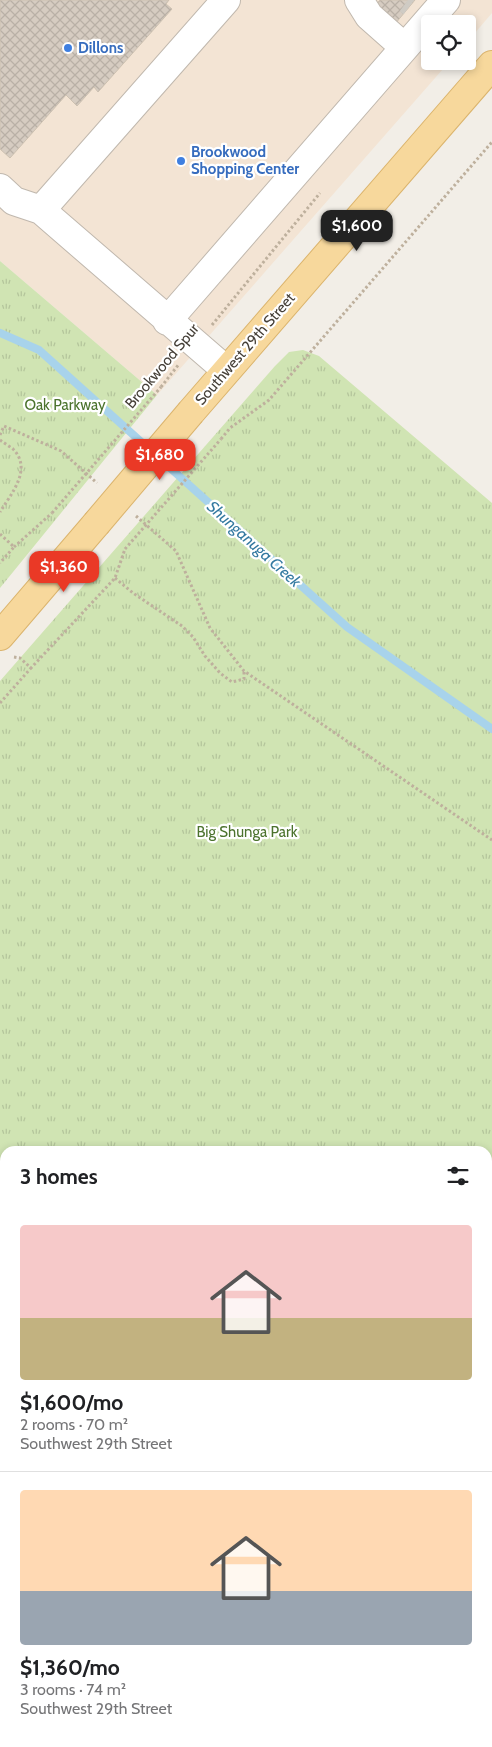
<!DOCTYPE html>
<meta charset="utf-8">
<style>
body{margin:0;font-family:Cabin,sans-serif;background:#f6f6f6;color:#202124;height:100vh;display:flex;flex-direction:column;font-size:19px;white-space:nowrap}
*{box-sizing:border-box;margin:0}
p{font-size:16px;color:#757577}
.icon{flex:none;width:28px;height:28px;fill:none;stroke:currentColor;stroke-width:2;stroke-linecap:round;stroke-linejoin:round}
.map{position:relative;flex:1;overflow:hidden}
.side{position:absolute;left:0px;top:1146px;width:492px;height:601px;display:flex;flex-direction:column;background:#fff;border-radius:15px 15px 0 0;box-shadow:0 2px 8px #0003}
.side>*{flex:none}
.buttons{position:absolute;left:421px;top:15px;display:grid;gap:10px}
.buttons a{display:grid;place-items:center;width:55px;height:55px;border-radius:5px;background:#fff;box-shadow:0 2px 8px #0003;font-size:25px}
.price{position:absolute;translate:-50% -42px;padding:0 11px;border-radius:10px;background:#ea3926;color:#fff;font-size:16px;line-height:32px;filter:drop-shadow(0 1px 2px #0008)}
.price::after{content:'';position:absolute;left:50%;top:30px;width:15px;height:11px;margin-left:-8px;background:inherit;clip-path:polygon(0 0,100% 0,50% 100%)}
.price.selected{background:#222;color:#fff}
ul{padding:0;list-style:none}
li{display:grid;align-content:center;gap:10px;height:265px;padding:0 20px}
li+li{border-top:1px solid #e0e0e0}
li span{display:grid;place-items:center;height:155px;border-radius:5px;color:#555}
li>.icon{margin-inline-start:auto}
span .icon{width:90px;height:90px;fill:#fffc;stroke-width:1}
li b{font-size:21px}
h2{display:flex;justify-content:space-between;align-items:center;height:60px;padding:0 20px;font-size:21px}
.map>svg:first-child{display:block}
.commercial{fill:#f3e4d4}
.park{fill:url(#park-tufts);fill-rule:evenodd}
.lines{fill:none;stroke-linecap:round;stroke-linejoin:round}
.stream{stroke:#a8d3eb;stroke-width:8}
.building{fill:url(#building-cross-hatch);stroke:#cdc1b1}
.minor-tunnel{stroke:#cfcbc4;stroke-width:28;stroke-dasharray:28 14;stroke-linecap:butt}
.minor-casing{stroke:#c0b8ae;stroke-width:30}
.major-casing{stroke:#dbb46d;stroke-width:30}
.path{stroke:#beb09d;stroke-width:3;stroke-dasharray:2.5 2.5;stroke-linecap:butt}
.minor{stroke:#fff;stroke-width:28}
.major{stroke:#f7d89c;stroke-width:28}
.major-bridge-casing{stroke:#dbb46d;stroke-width:30;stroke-linecap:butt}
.path-bridge{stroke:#beb09d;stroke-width:3;stroke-dasharray:2.5 2.5;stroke-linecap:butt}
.major-bridge{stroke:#f7d89c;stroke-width:28}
.shop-dot{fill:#3f7fe0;stroke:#fff;stroke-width:2}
.labels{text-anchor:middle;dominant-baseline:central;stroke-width:4.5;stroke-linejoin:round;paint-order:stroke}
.shop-label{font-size:15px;font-weight:bold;fill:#366cbe;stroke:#fff;text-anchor:start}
.street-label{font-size:15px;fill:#453f37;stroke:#fff}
.park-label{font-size:15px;fill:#4c732e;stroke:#fff}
.water-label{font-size:16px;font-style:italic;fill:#357aa1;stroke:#fff}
</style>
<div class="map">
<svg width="492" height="1747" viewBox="0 0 492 1747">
<defs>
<pattern id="park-tufts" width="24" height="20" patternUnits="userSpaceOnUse" patternTransform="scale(1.25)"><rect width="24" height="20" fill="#d0e4b3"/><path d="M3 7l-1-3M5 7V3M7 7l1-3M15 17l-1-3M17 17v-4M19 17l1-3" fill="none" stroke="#b4c59b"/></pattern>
<pattern id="building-cross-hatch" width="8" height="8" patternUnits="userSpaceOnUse" patternTransform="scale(1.25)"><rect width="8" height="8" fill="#d6ccc1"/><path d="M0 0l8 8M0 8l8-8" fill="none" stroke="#b9b0a6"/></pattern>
</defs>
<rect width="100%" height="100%" fill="#f2eee7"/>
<!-- commercial -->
<path class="commercial" d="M0,0H492V13L468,41V24H430V61H450L157,395L0,261Z"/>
<!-- park -->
<path class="park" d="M0,261L157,395L0,588Z
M303,350L319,356L492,503V1747H0V681L275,366L289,352ZM5,1151H488V1742H5Z"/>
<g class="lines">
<!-- stream -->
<path class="stream" d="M0,333L39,350L347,627L492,729"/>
</g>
<!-- building -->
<path class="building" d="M0,0H169L166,4L172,9L98,92L94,87L77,106L66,95L10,158L0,149Z
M380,0H415L395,24L374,7Z"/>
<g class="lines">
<!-- minor-tunnel -->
<path class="minor-tunnel" d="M408,0L412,3"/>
<defs>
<path id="minor" d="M226,0L41,210L226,370
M359,0L369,16L404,47
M0,188L14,201L41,210
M167,321L446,0"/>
<path id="major" d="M191,412L492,65
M0,636L96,524"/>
</defs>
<!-- minor casing -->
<use href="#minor" class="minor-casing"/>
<!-- major casing -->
<use href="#major" class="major-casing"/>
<!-- path -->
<path class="path" d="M212,325L320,193
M161,387L179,364
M0,435L4,426L61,451L97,483
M221,439L230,428L269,400L492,142
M0,440C4,443 9,446 13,449C33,469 11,494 0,512
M136,516L176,551L210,628L244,671L492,840
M0,534L14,547L0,563
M14,547L52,513
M115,578L133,593L182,626L193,637L205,656L220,673L232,682L244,679V672
M14,657L20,658L31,668L115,578L125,549
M0,703L31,668"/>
<!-- minor -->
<use href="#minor" class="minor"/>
<!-- major -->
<use href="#major" class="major"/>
<defs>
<path id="major-bridge" d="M96,524L191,412"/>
</defs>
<!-- major-bridge casing -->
<use href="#major-bridge" class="major-bridge-casing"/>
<!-- path-bridge -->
<path class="path-bridge" d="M52,513L161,387
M125,549L221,439"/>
<!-- major-bridge -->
<use href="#major-bridge" class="major-bridge"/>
</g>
<!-- markers -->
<g class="shop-dot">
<circle cx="68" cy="48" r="5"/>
<circle cx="181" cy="161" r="5"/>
</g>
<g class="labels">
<!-- shop labels -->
<g class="shop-label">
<text x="78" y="48">Dillons</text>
<text x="191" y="152">Brookwood<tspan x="191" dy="17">Shopping Center</tspan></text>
</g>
<!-- street labels -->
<g class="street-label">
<text transform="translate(245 349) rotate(-49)">Southwest 29th Street</text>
<text transform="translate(162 366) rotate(-50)">Brookwood Spur</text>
</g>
<!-- park labels -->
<g class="park-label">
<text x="65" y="405">Oak Parkway</text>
<text x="247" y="832">Big Shunga Park</text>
</g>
<!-- water labels -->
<g class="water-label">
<text transform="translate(254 544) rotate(42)">Shunganuga Creek</text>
</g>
</g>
</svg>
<div class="buttons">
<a><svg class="icon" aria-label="locate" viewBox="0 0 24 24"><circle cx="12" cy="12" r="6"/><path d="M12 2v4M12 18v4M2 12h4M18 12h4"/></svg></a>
</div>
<b class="price selected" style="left:357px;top:252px">$1,600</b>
<b class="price" style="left:160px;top:481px">$1,680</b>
<b class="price" style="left:64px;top:593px">$1,360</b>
<section class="side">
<h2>3 homes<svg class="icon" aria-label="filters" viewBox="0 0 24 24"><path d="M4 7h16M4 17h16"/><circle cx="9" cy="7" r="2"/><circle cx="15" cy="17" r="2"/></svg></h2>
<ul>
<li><span style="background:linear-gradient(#f6c9c9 60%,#c2b280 0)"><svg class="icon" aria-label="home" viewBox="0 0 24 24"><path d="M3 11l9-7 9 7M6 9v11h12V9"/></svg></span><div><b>$1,600/mo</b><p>2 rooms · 70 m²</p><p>Southwest 29th Street</p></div></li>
<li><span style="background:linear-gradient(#ffd9b3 65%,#9aa5b1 0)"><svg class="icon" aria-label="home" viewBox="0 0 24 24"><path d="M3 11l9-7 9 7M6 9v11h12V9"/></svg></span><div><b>$1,360/mo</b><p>3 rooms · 74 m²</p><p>Southwest 29th Street</p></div></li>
</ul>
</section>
</div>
